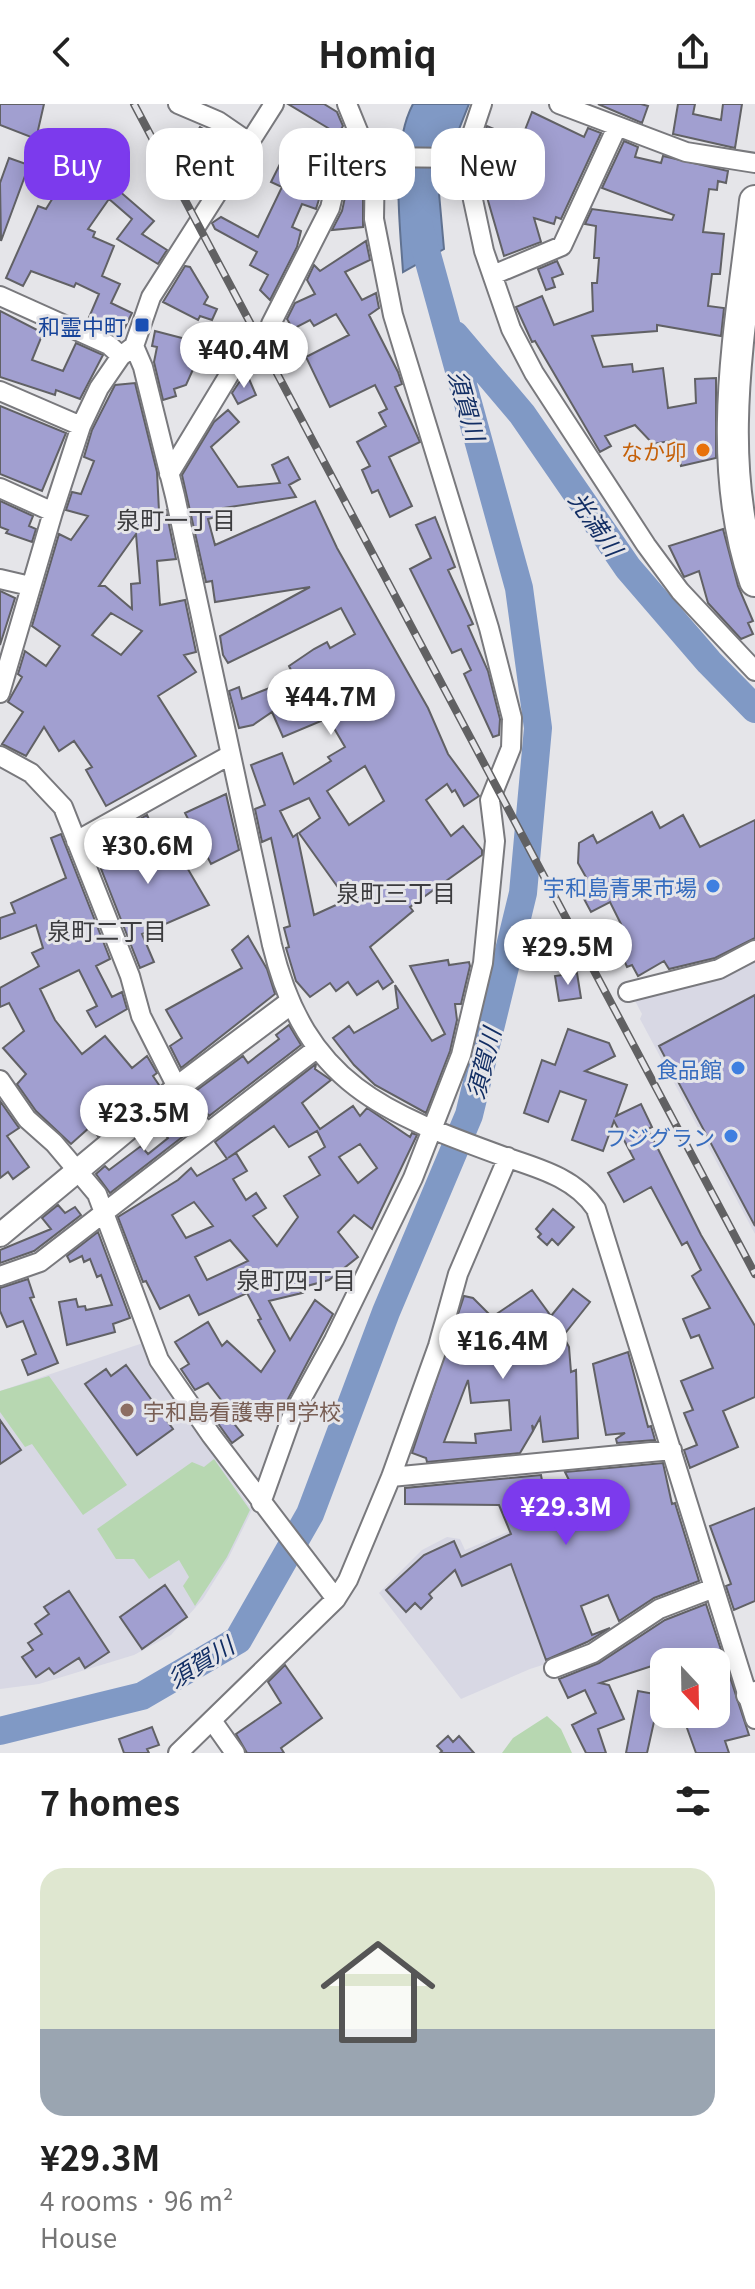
<!DOCTYPE html>
<meta charset="utf-8">
<style>
body{margin:0;font-family:Georgia,"Noto Sans JP",serif;background:#f6f6f6;color:#222;height:100vh;display:flex;flex-direction:column;font-size:30px;white-space:nowrap}
*{box-sizing:border-box;margin:0}
p{font-size:26px;color:#767676}
.icon{flex:none;width:44px;height:44px;fill:none;stroke:currentColor;stroke-width:2;stroke-linecap:round;stroke-linejoin:round}
.map{position:relative;height:1649px;overflow:hidden}
.sheet{display:flex;flex-direction:column;background:#fff;flex:1}
.sheet>*{flex:none}
.banner{position:absolute;left:24px;top:24px;width:708px;height:72px;display:flex;gap:16px}
.needle{width:52px;rotate:158deg}
.controls{position:absolute;left:650px;top:1544px;display:grid;gap:16px}
.controls a{display:grid;place-items:center;width:80px;height:80px;border-radius:16px;background:#fff;box-shadow:0 4px 20px #0003;font-size:40px}
.price{position:absolute;translate:-50% -68px;padding:0 18px;border-radius:28px;background:#fff;color:#222;font-size:26px;line-height:52px;filter:drop-shadow(0 2px 4px #0008)}
.price::after{content:'';position:absolute;left:50%;top:48px;width:24px;height:18px;margin-left:-12px;background:inherit;clip-path:polygon(0 0,100% 0,50% 100%)}
.price.on{background:#7c3aed;color:#fff}
ul{padding:0;list-style:none}
li{display:grid;align-content:center;gap:16px;height:424px;padding:0 40px}
li span{display:grid;place-items:center;height:248px;border-radius:24px;color:#555}
li>.icon{margin-inline-start:auto}
span .icon{width:144px;height:144px;fill:#fffc;stroke-width:1}
li b{font-size:34px}
h2{display:flex;justify-content:space-between;align-items:center;height:96px;padding:0 40px;font-size:34px}
.pill{padding:0 28px;border-radius:24px;background:#fff;box-shadow:0 4px 20px #0003;font-size:28px;line-height:72px}
.pill.on{background:#7c3aed;color:#fff}
header{display:flex;justify-content:space-between;align-items:center;height:104px;padding:0 40px;background:#fff;font-size:36px;font-weight:700}
.map>svg:first-child{display:block}
.built{fill:#d8d8e4}
.green{fill:#b7d7b1}
.water{fill:#8099c5;stroke:#607291;stroke-width:2}
.lines{fill:none;stroke-linecap:round;stroke-linejoin:round}
.river{stroke:#8099c5;stroke-width:28}
.building{fill:#a19fd0;stroke:#616165;stroke-width:2;fill-rule:evenodd}
.minor-tunnel{stroke:#c6c6ca;stroke-width:18;stroke-dasharray:18 9;stroke-linecap:butt}
.minor-casing{stroke:#79797d;stroke-width:22}
.tertiary-casing{stroke:#79797d;stroke-width:26}
.trunk-casing{stroke:#79797d;stroke-width:34}
.minor{stroke:#fff;stroke-width:18}
.tertiary{stroke:#fff;stroke-width:22}
.trunk{stroke:#fff;stroke-width:30}
.rail-casing{stroke:#616163;stroke-width:8}
.rail{stroke:#e5e5e9;stroke-width:5;stroke-dasharray:15;stroke-linecap:butt}
.transit-dot{fill:#1a4fb4;stroke:#e5e5e9;stroke-width:3}
.food-dot{fill:#e8710a;stroke:#e5e5e9;stroke-width:3}
.shop-dot{fill:#3f7fe0;stroke:#e5e5e9;stroke-width:3}
.education-dot{fill:#8d6e63;stroke:#e5e5e9;stroke-width:3}
.labels{text-anchor:middle;dominant-baseline:central;stroke-width:6;stroke-linejoin:round;paint-order:stroke}
.transit-label{font-size:22px;fill:#164399;stroke:#e5e5e9;text-anchor:end}
.food-label{font-size:22px;fill:#c56008;stroke:#e5e5e9;text-anchor:end}
.shop-label{font-size:22px;fill:#366cbe;stroke:#e5e5e9;text-anchor:end}
.education-label{font-size:22px;fill:#785e54;stroke:#e5e5e9;text-anchor:start}
.water-label{font-size:24px;font-style:italic;fill:#122e64;stroke:#e5e5e9}
.neighbourhood-label{font-size:24px;fill:#3c3c3f;stroke:#e5e5e9}
</style>
<header><svg class="icon" aria-label="back" viewBox="0 0 24 24"><path d="M15 5l-7 7 7 7"/></svg>Homiq<svg class="icon" aria-label="share" viewBox="0 0 24 24"><path d="M12 15V3M7 8l5-5 5 5M5 13v7h14v-7"/></svg></header>
<div class="map">
<svg width="755" height="1649" viewBox="0 0 755 1649">
<rect width="100%" height="100%" fill="#e5e5e9"/>
<!-- built -->
<path class="built" d="M755,855V1130L640,915L642,910L634,895Z
M143,1239L153,1262L252,1406L229,1453L203,1495L171,1531L134,1551L39,1580L0,1585V1287Z
M531,1418L580,1549L530,1565L461,1595L379,1489L422,1446L447,1433L460,1435L465,1446Z"/>
<!-- green -->
<path class="green" d="M49,1272L127,1381L83,1411L32,1340L25,1343L0,1308V1287Z
M214,1355L250,1406L227,1453L195,1502L183,1482L189,1473L179,1456L149,1475L134,1455H116L97,1425L192,1358L204,1363Z
M547,1612L561,1625L572,1649H502L513,1634Z"/>
<!-- water -->
<path class="water" d="M413,0H469L438,78L444,145L403,168C400,119 390,43 413,0Z"/>
<g class="lines">
<!-- river -->
<path class="river" d="M455,231L522,310L628,464L709,558L755,605
M0,1627L142,1592L238,1536L310,1410L386,1208L469,1011L523,789L538,624L519,484L418,118"/>
</g>
<!-- building -->
<path class="building" d="M0,0H44L36,35L0,21Z
M288,0H324L337,8L343,22L338,30Z
M598,0H641L648,2L642,19Z
M678,0H695L693,10L721,16L723,0H742L735,44L673,30Z
M532,8L584,33L588,24L601,29L561,115L556,113L554,120L534,114L541,138L504,152L476,55L487,22L521,36Z
M200,23L233,42L227,52L195,31Z
M65,36L85,44L81,54L154,117L142,130L167,146L158,160L117,135L132,115L109,95L88,125L95,128L93,133L114,142L102,172L120,180L111,199L132,209L120,234L87,218L99,190L76,179L74,183L31,167L23,182L6,174L38,102L46,105L70,66L55,60Z
M624,37L638,43L635,53L661,59L663,52L728,67L726,79L718,77L717,86L709,85L703,128L724,130L720,170H712L708,202L724,204L721,232L657,221V227L592,232L603,263L632,260L633,268L663,264L668,304L696,299L695,275L716,274V354L681,362L676,336L653,340L635,321L605,332L611,342L600,348L535,237L532,238L516,203L542,192L554,221L593,207L592,179H597L599,154H594L596,122L585,120L592,105L672,116L674,111L602,84Z
M291,38L315,53L302,73L323,82L316,105L302,100L292,123L301,127L297,143L270,196L260,186L268,171L250,161L257,148L215,125L212,119L221,113L258,133L282,83L271,78Z
M9,54L29,61L1,137L0,79Z
M351,66H363V123L332,126L342,107Z
M366,137L370,156L345,168L362,196L376,189L379,204L369,211L398,268L402,280L395,283L420,338L389,353L412,402L390,413L378,386L372,389L362,366L370,362L357,338L386,322L379,309L387,305L375,281L330,303L306,253L349,231L336,210L314,222L310,216L293,225L287,215L295,199L315,190L307,176L314,161L320,167Z
M557,157L563,170L552,174L555,183L546,186L538,165Z
M185,162L190,163L208,193L204,200L217,205L212,216L200,212L198,216L163,198Z
M0,207L43,229L32,256L63,267L76,239L103,251L80,295L56,286L55,291L0,273Z
M155,227L205,240L198,262L195,261L186,281L174,285L176,292L163,296L154,258L157,243L152,242Z
M246,268L256,291L238,300L232,289Z
M135,279L157,368L159,407L166,406L176,455L157,457L160,501L185,496L196,548L184,551L196,568L158,592L196,652L106,702L86,666L92,663L74,637L59,647L44,623L26,652L2,640L23,608L8,598L22,573L18,570L25,547L46,562L60,542L32,522L59,430L71,436L88,412L66,406L72,388L81,390L94,357L84,353L92,326L115,281ZM136,430L140,479L131,480L132,505L105,482H99ZM111,509L142,527L121,551L92,531Z
M0,302L66,329L42,387L0,370Z
M228,306L239,318L211,343L238,383L280,379L272,361L288,353L300,375L289,381L296,393L223,404L224,411L208,415L215,441L315,397L337,444L428,604L448,650L479,692L464,702L455,686L452,688L447,680L426,696L451,732L463,722L482,746V751L410,803L413,807L370,843L393,878L383,885L378,877L357,891L348,878L336,887L330,879L310,893L296,877L286,844L289,843L284,824L290,822L271,734L262,738L255,705L265,701L251,661L282,649L294,680L331,657L328,653L345,643L328,614L283,633L272,608L253,621L239,624L229,587L239,583L242,595L267,585L293,570L289,562L314,545L327,538L330,544L355,530L341,504L228,559L223,551L220,532L310,483L215,498L212,477L206,478L182,371L214,318ZM365,662L384,697L349,721L327,687ZM309,694L320,714L299,729L347,796L314,811L297,730L293,733L280,707Z
M0,397L33,412L29,422L36,425L32,438L6,429L8,426L0,423Z
M435,413L455,463L448,466L473,520L468,522L488,567L500,615L499,631L493,633L464,570L471,566L461,545L452,549L410,465L431,454L416,421Z
M723,425L738,482L753,517L748,519L753,530L741,535L708,499L699,467L684,473L669,442Z
M0,487L15,494L0,541Z
M226,690L239,746L211,760L185,709Z
M652,708L660,724L683,711L700,743L755,716V834L715,854L669,865L664,857L638,872L632,861L627,863L610,825L621,820L610,798L591,808L576,780L587,775L578,759L579,739L593,731L597,739Z
M147,711L170,761L182,755L209,801L142,830L154,858L140,864L96,752L129,739L123,725Z
M61,730L110,855L96,862L112,893L122,888L127,905L96,923L87,907L97,902L79,866L40,885L55,916L82,950L105,932L132,964L147,952L157,969L153,972L159,981L98,1032L90,1023L71,1040L36,1007L17,980L26,970L3,944L24,927L9,899L0,903V884L39,862L32,849L43,844L36,821L0,835V814L15,809L11,799L66,774L51,734Z
M248,832L267,865L275,890L181,964L170,942L182,934L166,906L242,864L232,846Z
M448,856L449,861L469,858L470,862L461,900H455L457,916L450,947L426,1009L375,981L354,961L333,934L349,922L354,929L398,904L395,881L432,937L445,930L410,862Z
M577,869L581,894L559,897L555,872Z
M755,891V1122L659,942Z
M289,921L301,941L209,1012L193,989L243,952L248,959L279,935L276,931Z
M568,925L609,939L615,952L585,967L627,981L616,1012L641,1000L652,1023L648,1025L701,1131L755,1222V1293L723,1307L738,1343L690,1364L684,1346L697,1341L684,1309L693,1306L681,1277L713,1264L699,1231L691,1234L683,1215L710,1204L692,1172L701,1166L687,1138L682,1141L651,1083L624,1098L608,1069L634,1055L614,1017L603,1047L572,1036L586,996L560,987L548,1018L524,1009L542,956L555,961Z
M316,960L315,965L331,976L302,999L320,1025L353,1002L360,1012L367,1004L410,1033L412,1029L417,1031L372,1125L354,1111L338,1128L358,1153L329,1176L296,1185L302,1189L269,1197L290,1236L315,1196L333,1210L287,1297L268,1312L254,1302L232,1317L243,1331L232,1339L212,1311L225,1301L208,1279L195,1286L181,1265L189,1260L175,1238L208,1218L222,1242L227,1237L261,1268L275,1247L258,1216L261,1215L247,1189L199,1211L189,1191L160,1205L146,1177L143,1178L118,1113L178,1076L191,1064L197,1072L227,1055L215,1038ZM274,1022L289,1043L317,1027L325,1043L309,1053L320,1071L284,1092L298,1113L277,1142L253,1112L266,1104L256,1089L246,1096L233,1075L247,1067L236,1049L228,1054ZM360,1040L377,1064L358,1079L339,1053ZM194,1098L213,1122L186,1134L172,1111ZM230,1136L248,1157L207,1176L195,1153Z
M0,997L19,1024L7,1032L29,1063L13,1075L8,1068L0,1074Z
M174,1004L190,1027L110,1089L96,1070L105,1062L109,1066L141,1042L148,1050L168,1034L156,1020Z
M58,1101L65,1109L75,1103L81,1111L34,1147L0,1159V1146L51,1125L42,1114Z
M553,1105L574,1123L558,1141L552,1135L547,1141L538,1133L541,1130L536,1125Z
M98,1128L130,1214L113,1220L115,1228L67,1241L59,1198L76,1195L78,1203L85,1202L86,1206L112,1201L101,1171L97,1173L90,1155L84,1158L82,1152L70,1158L67,1152Z
M28,1175L34,1193L30,1194L58,1259L28,1271L22,1256L36,1250L23,1217L7,1223L0,1207V1184Z
M573,1185L590,1198L563,1232L569,1243L571,1268L576,1266L578,1334L543,1338L540,1314L534,1325L532,1321L533,1327L520,1349L427,1358L426,1354L412,1349L464,1192L473,1194L492,1213L532,1186L551,1212ZM468,1276L471,1299L509,1296L511,1326L475,1330L476,1339L444,1338Z
M628,1248L648,1323L651,1322L655,1336L617,1339L616,1335L625,1329L606,1331L593,1260Z
M126,1261L173,1325L137,1351L85,1280L106,1265L111,1272Z
M0,1316L21,1346L0,1360Z
M663,1359L672,1400L675,1399L699,1477L654,1494L619,1517L608,1491L581,1502L592,1531L610,1524L587,1538L546,1556L511,1460L462,1482L455,1466L429,1490L432,1494L421,1505L415,1499L406,1508L386,1486L424,1451L454,1437L461,1453L511,1430L499,1401L405,1400V1384L541,1371L546,1398L574,1386L565,1368Z
M755,1404V1497L734,1506L726,1482L731,1480L710,1422Z
M165,1481L187,1513L142,1545L120,1513Z
M69,1487L109,1548L85,1564L79,1554L54,1570L49,1564L36,1573L22,1553L33,1546L28,1539L42,1530L35,1520L49,1510L44,1503Z
M706,1500L749,1631L725,1637L729,1649H696L683,1613L716,1610V1558H665L664,1554V1558L600,1579L609,1581L624,1615L598,1625L606,1649H586L572,1621L596,1609L585,1586L568,1594L559,1575L599,1559L665,1516Z
M285,1561L322,1614L281,1644L284,1649H247L236,1630L281,1599L268,1578Z
M638,1587L660,1591L647,1649H626Z
M152,1623L159,1641L147,1645L149,1649H124L119,1635Z
M448,1632L453,1638L459,1632L474,1649H440L442,1647L437,1642Z"/>
<g class="lines">
<!-- minor-tunnel -->
<path class="minor-tunnel" d="M248,246L271,220"/>
<defs>
<path id="minor" d="M178,0L218,17L250,39
M482,0L464,54L484,147L511,225L534,269L646,441L680,487L755,567
M559,0L686,48L755,59
M375,53L464,54
M493,171L562,142L617,23
M0,192L109,241L121,252
M271,220L330,104L341,58L352,36L360,32L347,0
M134,242L143,263L175,392L272,841C306,981 384,1009 508,1054C541,1065 576,1075 596,1105L755,1615
M0,287L81,322
M169,370L232,266L248,246
M0,384L53,408
M0,475L30,482
M0,589L53,408L81,322L99,284L121,252L134,242L151,193L274,0
M0,652L31,669L63,703L130,872L141,912L188,1005L206,1028
M76,737L230,651
M628,888L719,865L755,846
M0,976L27,1015L54,1039L97,1090L159,1256L211,1331L336,1495
M0,1172L40,1158L316,945
M391,1373L672,1346
M261,1399L292,1312L334,1236L413,1074L461,951L483,859L495,737L490,696L511,644L512,614L489,524L393,211L374,115L375,53L368,37L360,32
M554,1564L593,1549L659,1505L714,1484
M213,1618L235,1649
M178,1649L336,1495L348,1476L391,1373L438,1242L458,1170L508,1053"/>
<path id="tertiary" d="M0,1131L177,984L289,900
M748,1591L755,1589"/>
<path id="trunk" d="M755,97C741,224 713,353 755,477"/>
</defs>
<!-- minor casing -->
<use href="#minor" class="minor-casing"/>
<!-- tertiary casing -->
<use href="#tertiary" class="tertiary-casing"/>
<!-- trunk casing -->
<use href="#trunk" class="trunk-casing"/>
<!-- minor -->
<use href="#minor" class="minor"/>
<!-- tertiary -->
<use href="#tertiary" class="tertiary"/>
<!-- trunk -->
<use href="#trunk" class="trunk"/>
<defs>
<path id="rail" d="M134,0L755,1170"/>
</defs>
<!-- rail casing -->
<use href="#rail" class="rail-casing"/>
<!-- rail -->
<use href="#rail" class="rail"/>
</g>
<!-- markers -->
<rect class="transit-dot" x="134" y="213" width="16" height="16" rx="4"/>
<circle class="food-dot" cx="703" cy="346" r="8"/>
<g class="shop-dot">
<circle cx="713" cy="782" r="8"/>
<circle cx="738" cy="964" r="8"/>
<circle cx="731" cy="1032" r="8"/>
</g>
<circle class="education-dot" cx="127" cy="1306" r="8"/>
<g class="labels">
<!-- transit labels -->
<g class="transit-label">
<text x="126" y="221">和霊中町</text>
</g>
<!-- food labels -->
<g class="food-label">
<text x="687" y="346">なか卯</text>
</g>
<!-- shop labels -->
<g class="shop-label">
<text x="697" y="782">宇和島青果市場</text>
<text x="722" y="964">食品館</text>
<text x="715" y="1032">フジグラン</text>
</g>
<!-- education labels -->
<g class="education-label">
<text x="143" y="1306">宇和島看護専門学校</text>
</g>
<!-- water labels -->
<g class="water-label">
<text transform="translate(468 301) rotate(74)">須賀川</text>
<text transform="translate(597 419) rotate(55)">光満川</text>
<text transform="translate(482 959) rotate(-76)">須賀川</text>
<text transform="translate(200 1557) rotate(-32)">須賀川</text>
</g>
<!-- neighbourhood labels -->
<g class="neighbourhood-label">
<text x="176" y="414">泉町一丁目</text>
<text x="396" y="787">泉町三丁目</text>
<text x="107" y="825">泉町二丁目</text>
<text x="296" y="1174">泉町四丁目</text>
</g>
</g>
</svg>
<div class="controls">
<a><svg class="needle" viewBox="-14 -14 28 28"><path d="M0-13l5 13h-10z" fill="#e53935"/><path d="M0 13l5-13h-10z" fill="#767676"/></svg></a>
</div>
<b class="price" style="left:244px;top:286px">¥40.4M</b>
<b class="price" style="left:331px;top:633px">¥44.7M</b>
<b class="price" style="left:148px;top:782px">¥30.6M</b>
<b class="price" style="left:568px;top:883px">¥29.5M</b>
<b class="price" style="left:144px;top:1049px">¥23.5M</b>
<b class="price" style="left:503px;top:1277px">¥16.4M</b>
<b class="price on" style="left:566px;top:1443px">¥29.3M</b>
<div class="banner">
<a class="pill on">Buy</a>
<a class="pill">Rent</a>
<a class="pill">Filters</a>
<a class="pill">New</a>
</div>
</div>
<section class="sheet">
<h2>7 homes<svg class="icon" aria-label="filters" viewBox="0 0 24 24"><path d="M4 7h16M4 17h16"/><circle cx="9" cy="7" r="2"/><circle cx="15" cy="17" r="2"/></svg></h2>
<ul>
<li><span style="background:linear-gradient(#dfe7d0 65%,#9aa5b1 0)"><svg class="icon" aria-label="home" viewBox="0 0 24 24"><path d="M3 11l9-7 9 7M6 9v11h12V9"/></svg></span><div><b>¥29.3M</b><p>4 rooms · 96 m²</p><p>House</p></div></li>
</ul>
</section>
